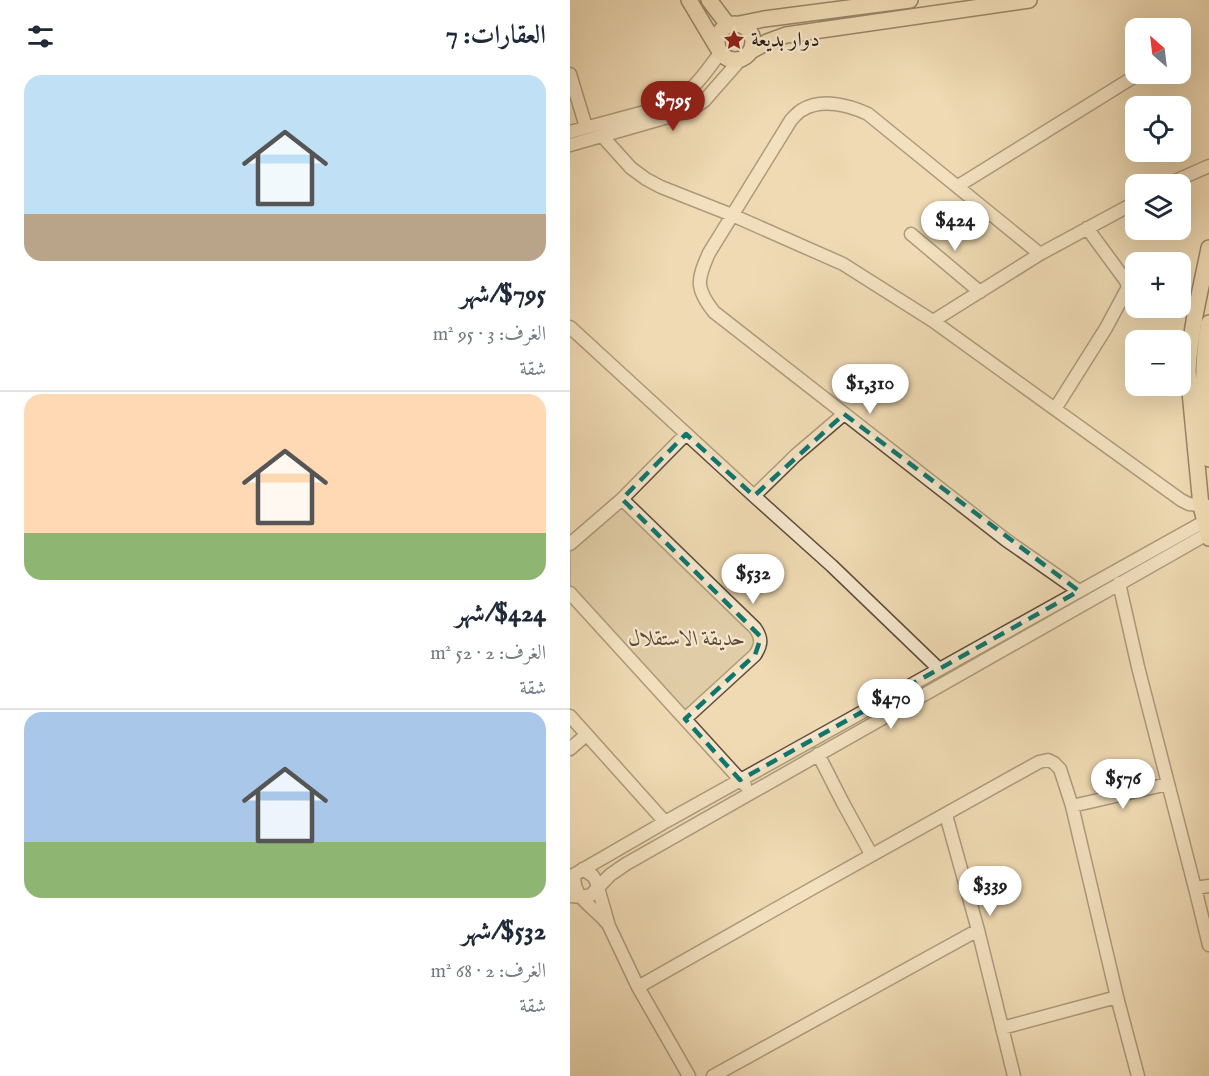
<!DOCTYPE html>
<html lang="ar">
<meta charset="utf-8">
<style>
body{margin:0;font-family:"IM FELL English",Amiri,serif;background:#f6f6f7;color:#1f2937;direction:rtl;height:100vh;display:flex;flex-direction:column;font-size:22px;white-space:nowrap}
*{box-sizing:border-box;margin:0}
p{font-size:20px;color:#747a83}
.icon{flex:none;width:33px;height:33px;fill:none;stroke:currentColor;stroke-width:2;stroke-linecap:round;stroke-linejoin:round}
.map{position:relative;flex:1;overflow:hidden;direction:ltr}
.panel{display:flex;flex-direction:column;background:#fff;width:570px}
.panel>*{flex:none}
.needle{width:39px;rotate:332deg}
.controls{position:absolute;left:555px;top:18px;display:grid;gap:12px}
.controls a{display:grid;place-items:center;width:66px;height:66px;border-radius:12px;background:#fff;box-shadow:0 6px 24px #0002;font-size:30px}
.price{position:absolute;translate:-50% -51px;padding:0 14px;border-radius:21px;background:#fff;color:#222;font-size:20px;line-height:39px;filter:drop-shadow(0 2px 3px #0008)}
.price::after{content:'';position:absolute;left:50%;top:36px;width:18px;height:14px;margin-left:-9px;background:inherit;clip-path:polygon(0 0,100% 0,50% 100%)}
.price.selected{background:#8f2418;color:#fff}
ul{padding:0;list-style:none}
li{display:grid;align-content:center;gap:12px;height:318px;padding:0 24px}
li+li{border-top:2px solid #e0e1e3}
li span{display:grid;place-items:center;height:186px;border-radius:18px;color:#555}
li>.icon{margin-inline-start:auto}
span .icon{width:108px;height:108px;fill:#fffc;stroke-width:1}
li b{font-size:26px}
h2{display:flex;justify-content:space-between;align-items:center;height:72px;padding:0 24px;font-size:26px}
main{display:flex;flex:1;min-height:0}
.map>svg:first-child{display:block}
.green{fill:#ceba97;stroke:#7e6a54;stroke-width:1.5}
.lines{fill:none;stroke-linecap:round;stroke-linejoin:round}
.minor-casing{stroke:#5e4b39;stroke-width:15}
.major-casing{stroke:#2d1b10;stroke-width:18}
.minor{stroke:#f5e7ce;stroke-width:12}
.major{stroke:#efdab3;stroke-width:15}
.marked{fill:none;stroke:#0f766e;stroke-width:4.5;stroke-dasharray:12 8;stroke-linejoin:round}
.labels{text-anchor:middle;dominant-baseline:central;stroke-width:4.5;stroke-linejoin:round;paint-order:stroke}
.poi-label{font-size:21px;fill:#2d1b10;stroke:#f5e7ce;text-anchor:start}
.park-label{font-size:21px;font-style:italic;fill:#5d4b38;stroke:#f5e7ce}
</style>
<main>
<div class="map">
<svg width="639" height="1076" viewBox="0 0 639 1076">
<rect width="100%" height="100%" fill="#efdab3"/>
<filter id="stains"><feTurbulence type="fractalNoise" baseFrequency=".00333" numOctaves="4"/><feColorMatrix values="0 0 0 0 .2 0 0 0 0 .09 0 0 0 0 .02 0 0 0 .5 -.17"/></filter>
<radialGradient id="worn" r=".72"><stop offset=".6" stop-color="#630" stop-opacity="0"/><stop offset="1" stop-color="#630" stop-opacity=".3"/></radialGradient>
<!-- green -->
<path class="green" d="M52,499L185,628L190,646L115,719L0,592V546Z"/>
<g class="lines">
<defs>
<path id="minor" d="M0,74L16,127
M0,132L93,107C124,91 130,80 150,53
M33,137L61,168L76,179L91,187L162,215L273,264L363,321L611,500L619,504L639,506
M0,145L119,111L134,101L170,60
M598,184L639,166
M388,186L562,78
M341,234L410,292
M470,254L298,114C279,105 252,98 232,110C228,112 224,117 221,120L139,253C127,280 125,288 144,312L436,540L509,591
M363,321L470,254L566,202
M0,327L184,496L262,566L369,669
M485,409L536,328L558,287L556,281L517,228
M184,496L226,455L274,414
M52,499L185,628C192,638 192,644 185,655L115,719
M0,544L52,499L116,434
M549,583L568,667L625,888L639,945
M0,593L175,785
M0,716L95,822
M0,749L16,735
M248,754L273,803L301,854
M502,806L598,784
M376,815L408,930L444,1076
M13,869L23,876L26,881L39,926L68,987L119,1076
M5,874C0,896 24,907 36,922
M0,877L95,822L639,519
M625,888L639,886
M0,896L11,897L21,895L40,875L56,864L639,533
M68,987C201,911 335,836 469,762L478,760L484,763L490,769L502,806L547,997
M432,1028L547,997L568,1076
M143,1076L408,930"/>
<path id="major" d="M119,0L147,47
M139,0L158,25
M147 42a18 18 0 1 1 36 0a18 18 0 1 1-36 0Z
M169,24L194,19L340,0
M181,51L197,42L216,35L459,0
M639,248C631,289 620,329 618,371L631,506L639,538
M639,323C630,369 634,413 639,459"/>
</defs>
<!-- minor casing -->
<use href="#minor" class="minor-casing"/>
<!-- major casing -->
<use href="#major" class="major-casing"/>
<!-- minor -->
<use href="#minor" class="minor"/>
<!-- major -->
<use href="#major" class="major"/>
</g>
<!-- marked area -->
<path d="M0 0H639V1076H0ZM274,414L509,591L170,780L115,719L185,655L191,637L52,499L116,434L184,496Z" fill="#efdab3" fill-opacity=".55" fill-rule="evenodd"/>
<path class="marked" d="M274,414L509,591L170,780L115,719L185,655L191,637L52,499L116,434L184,496Z"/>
<!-- icons -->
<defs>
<symbol id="sight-bare" viewBox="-9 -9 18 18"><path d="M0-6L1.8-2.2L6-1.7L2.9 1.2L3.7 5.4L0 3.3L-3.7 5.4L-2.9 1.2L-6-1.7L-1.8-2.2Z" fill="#8f2418" stroke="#f5e7ce" stroke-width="2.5" paint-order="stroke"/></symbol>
</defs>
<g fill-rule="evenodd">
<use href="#sight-bare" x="149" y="25" width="30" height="30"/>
</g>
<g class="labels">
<!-- poi labels -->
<g class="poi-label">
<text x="181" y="40">دوار بديعة</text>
</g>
<!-- park labels -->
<g class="park-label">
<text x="117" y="639">حديقة الاستقلال</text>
</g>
</g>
<rect width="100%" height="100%" filter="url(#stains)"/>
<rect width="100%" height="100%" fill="url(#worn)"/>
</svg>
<div class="controls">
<a><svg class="needle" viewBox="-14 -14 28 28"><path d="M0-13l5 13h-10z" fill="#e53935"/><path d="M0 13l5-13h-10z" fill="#747a83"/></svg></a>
<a><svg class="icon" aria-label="locate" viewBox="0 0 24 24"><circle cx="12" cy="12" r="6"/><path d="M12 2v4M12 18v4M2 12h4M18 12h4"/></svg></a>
<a><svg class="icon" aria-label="layers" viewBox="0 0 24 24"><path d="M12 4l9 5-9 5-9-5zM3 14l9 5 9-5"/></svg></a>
<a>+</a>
<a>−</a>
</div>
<b class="price selected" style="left:103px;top:132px">$795</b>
<b class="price" style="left:385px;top:252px">$424</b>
<b class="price" style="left:300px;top:415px">$1,310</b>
<b class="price" style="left:183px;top:605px">$532</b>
<b class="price" style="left:321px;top:730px">$470</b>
<b class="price" style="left:553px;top:810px">$576</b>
<b class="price" style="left:420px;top:917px">$339</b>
</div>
<section class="panel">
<h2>العقارات: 7<svg class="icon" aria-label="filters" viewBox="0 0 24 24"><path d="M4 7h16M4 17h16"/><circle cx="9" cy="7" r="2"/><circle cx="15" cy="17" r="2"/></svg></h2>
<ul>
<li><span style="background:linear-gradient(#bfe0f5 75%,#b9a48a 0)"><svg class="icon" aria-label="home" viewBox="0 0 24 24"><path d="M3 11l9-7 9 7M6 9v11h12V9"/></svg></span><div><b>$795/شهر</b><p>الغرف: 3 · 95 m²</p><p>شقة</p></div></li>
<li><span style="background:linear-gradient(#ffd9b3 75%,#8fb573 0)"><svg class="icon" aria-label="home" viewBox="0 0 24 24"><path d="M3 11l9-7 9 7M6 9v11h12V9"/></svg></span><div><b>$424/شهر</b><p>الغرف: 2 · 52 m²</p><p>شقة</p></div></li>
<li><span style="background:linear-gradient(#a9c7e8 70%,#8fb573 0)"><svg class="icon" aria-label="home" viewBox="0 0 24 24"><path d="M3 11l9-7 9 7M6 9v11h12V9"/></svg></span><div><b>$532/شهر</b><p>الغرف: 2 · 68 m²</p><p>شقة</p></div></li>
</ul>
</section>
</main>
